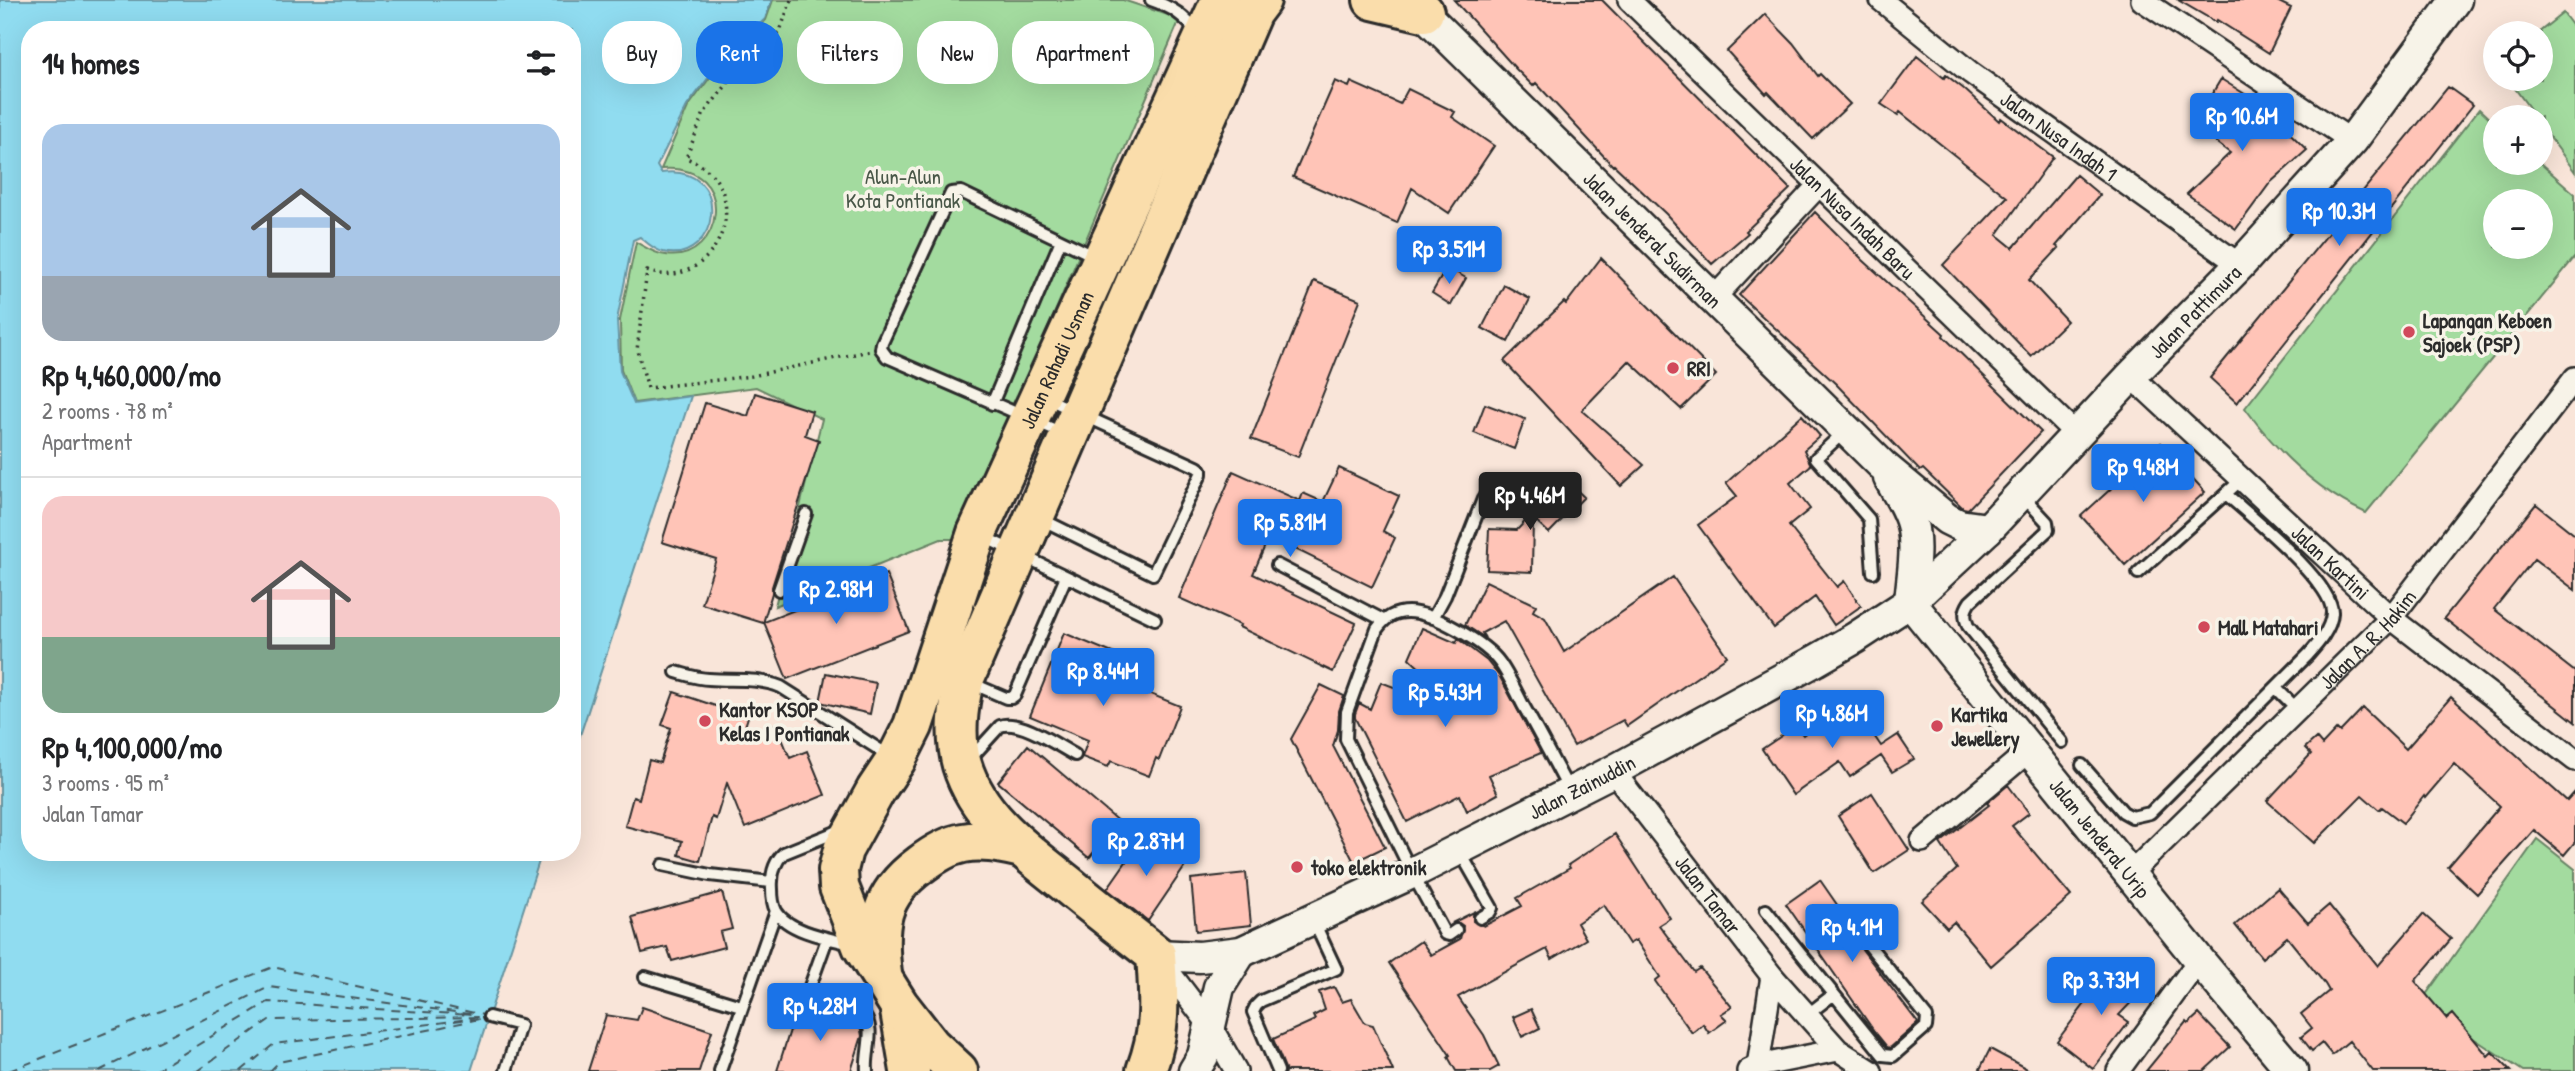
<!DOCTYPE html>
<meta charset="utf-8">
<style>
body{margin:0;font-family:"Patrick Hand",sans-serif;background:#f6f6f6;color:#202124;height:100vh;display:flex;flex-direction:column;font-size:26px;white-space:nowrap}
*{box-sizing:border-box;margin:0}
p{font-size:23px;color:#757577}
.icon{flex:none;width:38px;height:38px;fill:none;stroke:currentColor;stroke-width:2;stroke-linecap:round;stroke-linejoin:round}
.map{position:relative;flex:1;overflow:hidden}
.drawer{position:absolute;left:21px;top:21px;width:560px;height:840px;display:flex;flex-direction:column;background:#fff;border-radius:28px;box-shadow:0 7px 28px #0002}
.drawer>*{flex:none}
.banner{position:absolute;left:602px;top:21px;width:665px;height:63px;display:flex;gap:14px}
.controls{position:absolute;left:2483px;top:21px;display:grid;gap:14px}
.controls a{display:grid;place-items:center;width:70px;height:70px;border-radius:50%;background:#fff;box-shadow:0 7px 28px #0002;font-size:35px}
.price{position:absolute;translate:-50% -60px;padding:0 16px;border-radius:7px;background:#1a73e8;color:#fff;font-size:23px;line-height:46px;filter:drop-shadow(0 2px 4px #0008)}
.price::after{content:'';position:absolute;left:50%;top:42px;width:21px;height:16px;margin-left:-10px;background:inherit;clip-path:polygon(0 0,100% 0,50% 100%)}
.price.selected{background:#222;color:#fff}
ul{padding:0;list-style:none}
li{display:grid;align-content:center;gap:14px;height:371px;padding:0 21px}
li+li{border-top:2px solid #e0e0e0}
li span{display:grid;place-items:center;height:217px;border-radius:21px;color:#555}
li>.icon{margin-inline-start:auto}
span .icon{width:126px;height:126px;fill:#fffc;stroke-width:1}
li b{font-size:30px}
h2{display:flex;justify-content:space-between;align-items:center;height:84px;padding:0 21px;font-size:30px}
.pill{padding:0 24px;border-radius:28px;background:#fff;box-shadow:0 7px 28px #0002;font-size:24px;line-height:63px}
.pill.selected{background:#1a73e8;color:#fff}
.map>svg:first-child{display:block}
.green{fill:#a3db9f;stroke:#678365;stroke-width:2;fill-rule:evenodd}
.water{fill:#90dcf0;stroke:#6895a1;stroke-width:2}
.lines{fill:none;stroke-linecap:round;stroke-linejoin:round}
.ferry{stroke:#44575c;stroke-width:2;stroke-dasharray:9 7;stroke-linecap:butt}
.building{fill:#ffc4b7;stroke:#2b2b2b;stroke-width:2}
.lane-casing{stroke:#2b2b2b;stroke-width:16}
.street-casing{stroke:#2b2b2b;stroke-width:26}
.secondary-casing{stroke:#2b2b2b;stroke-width:35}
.highway-casing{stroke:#2b2b2b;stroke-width:44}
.path{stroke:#2b2b2b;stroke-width:3.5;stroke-dasharray:2 5;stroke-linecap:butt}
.lane{stroke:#f7f3e8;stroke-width:10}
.street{stroke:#f7f3e8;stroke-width:21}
.secondary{stroke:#f7f3e8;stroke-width:30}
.highway{stroke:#faddab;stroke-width:38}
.poi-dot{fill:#d1495b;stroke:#f7f3e8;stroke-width:2.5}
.labels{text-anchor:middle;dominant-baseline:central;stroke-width:7;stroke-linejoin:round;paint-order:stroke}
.street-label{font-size:21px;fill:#2b2b2b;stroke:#f7f3e8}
.park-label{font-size:21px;fill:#495748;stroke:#f7f3e8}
.poi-label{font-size:21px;font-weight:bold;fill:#2b2b2b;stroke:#f7f3e8;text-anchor:start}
</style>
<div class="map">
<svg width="2575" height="1071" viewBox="0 0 2575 1071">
<rect width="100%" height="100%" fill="#f9e5d9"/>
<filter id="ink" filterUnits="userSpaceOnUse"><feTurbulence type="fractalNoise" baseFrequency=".0143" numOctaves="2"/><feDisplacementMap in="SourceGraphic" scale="14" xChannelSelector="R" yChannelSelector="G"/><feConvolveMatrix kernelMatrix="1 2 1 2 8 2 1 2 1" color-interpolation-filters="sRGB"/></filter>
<g filter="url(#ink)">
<!-- green -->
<path class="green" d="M773,0H1123L1180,19L958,539H941L775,606L822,419L756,387L634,403L621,370L620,320L636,242C645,247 655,254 666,255C723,264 741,162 661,169L688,107L720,64L766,20Z
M2563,13L2575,29V172L2541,125V117H2536L2508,79H2541V33H2538Z
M2479,109L2495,124L2496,163H2540L2575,194V257L2366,513C2316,490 2277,452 2245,408ZM2496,201H2541V247H2496Z
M2537,839L2575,869V1071H2523L2420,1003Z"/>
<!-- water -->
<path class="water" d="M0,0H772L765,19L719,64L687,106L657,166L661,173C736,163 719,266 663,252C654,250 647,243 640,237L633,240L617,320L620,371L634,404L691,396L572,760V30H30V852H542L471,1071H0Z"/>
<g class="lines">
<!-- ferry -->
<path class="ferry" d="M9,1071L273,967L483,1015
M99,1071L269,987L477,1015
M155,1071L268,1002L470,1015
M197,1071L269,1020L484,1017
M241,1071L274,1044L477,1018
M270,1071L279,1062L484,1018"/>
</g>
<!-- building -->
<path class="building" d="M1454,0H1602L1790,189L1746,231L1748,233L1712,264L1666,214L1614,165L1613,166L1536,83L1533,86L1516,69Z
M2178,0H2275L2291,8L2269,53L2217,20L2216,22Z
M1765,14L1793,43L1818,76L1820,74L1850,104L1813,139L1768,92L1766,94L1727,51Z
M1917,56L1944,78L1946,75L1964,89L1999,121L2001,118L2053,157L1997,235L2013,248L2076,175L2100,195L2056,246L2059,248L2029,280L2067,321L2031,356L1943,265L2007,197L1900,112L1898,115L1881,104Z
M2221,79L2259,103L2307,150L2270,183L2236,229L2187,194L2230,153L2193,125Z
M1335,81L1349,87L1351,82L1400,104L1408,89L1455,112L1452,117L1494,146L1449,213L1412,188L1397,223L1293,177Z
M2448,87L2473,105L2237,403L2210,378Z
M1815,212L1863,260L1944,334L1943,336L2041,432L1968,509L1963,508L1923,469L1920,471L1836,384L1739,295Z
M1601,258L1716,375L1681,409L1629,361L1582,410L1644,465L1621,486L1504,361L1564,302L1566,304Z
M1447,267L1466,278L1451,305L1432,293Z
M1314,281L1360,300L1298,457L1251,439Z
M1504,285L1530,299L1508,342L1482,328Z
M755,393L812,411L805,435L819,440L772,587V593L763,623L702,604L716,559L662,542L705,403L748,416Z
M1485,404L1525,419L1514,449L1474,433Z
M1802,415L1820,436L1804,450L1811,465L1790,483L1810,509L1789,526L1837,587L1844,581L1861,606L1834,625L1815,597L1774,628L1698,525L1737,496L1726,483Z
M2161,443L2205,492L2125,565L2081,516Z
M1339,468L1399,496L1383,531L1395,538L1372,587L1269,536L1253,574L1356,623L1333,672L1239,627L1240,625L1179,598L1233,471L1300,501L1303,493L1323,502Z
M1565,479L1584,497L1549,533L1533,518L1532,572L1487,570L1489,529L1517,530Z
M2536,504L2575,535V590L2534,559L2494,609L2575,672V722L2444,618Z
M886,574L909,631L787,679L764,622Z
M1673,577L1727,656L1627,726L1623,720L1574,746L1504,621L1482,633L1485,638L1465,625L1486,581L1536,605L1533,611L1545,618L1564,652Z
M1422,628L1456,643L1458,639L1487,661L1500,677L1541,753L1489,775L1498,794L1467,811L1460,795L1407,822L1355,718V714L1359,703L1370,709L1381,682L1404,691L1430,678L1409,658Z
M1064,633L1115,654L1106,676L1180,706L1159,760L1156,758L1149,776L1111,761L1108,767L1082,757L1088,740L1030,716Z
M826,673L876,683L870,714L820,702Z
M1321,685L1344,696L1339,711L1338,730L1333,746L1385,847L1354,862L1291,739Z
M674,692L748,717L741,739L776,724L790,758L807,751L825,795L745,828L727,783L716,819L712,817L700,861L679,855L682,841L625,826L633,797L639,799L649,760L660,763L671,728L662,725Z
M2451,697L2567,801L2575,792V842L2564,855L2534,830L2477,894L2448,867L2500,806L2454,764L2425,798L2424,796L2403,823L2382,807L2379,810L2362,795L2314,843L2267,801L2311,754L2305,748L2316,738L2322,745L2337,729L2340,732L2363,708L2406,749Z
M1851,702L1881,746L1898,735L1914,759L1892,772L1881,756L1850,777L1840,762L1793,795L1762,749L1796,726L1803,735Z
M1028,745L1119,822L1089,858L998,782Z
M2008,785L2029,813L2012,826L2071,896L1991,966L1954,922L1947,928L1922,901L1957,869L1940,843L1989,805L1987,803Z
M1872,793L1909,850L1874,873L1838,816Z
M1615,834L1670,918L1659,925L1694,972L1700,968L1732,1007L1721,1014L1727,1020L1709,1033L1703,1024L1692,1033L1655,981L1660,977L1636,940L1629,944L1604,905L1577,923L1586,939L1552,959L1547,949L1458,997L1484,1035L1499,1066L1490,1071H1456L1448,1057L1450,1055L1389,963L1421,941L1431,955L1460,939L1463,926L1459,923H1452L1476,911L1473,915V921L1484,926L1522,906L1517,898L1570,868L1568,865Z
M1144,836L1186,865L1148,921L1107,889Z
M1246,873L1251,925L1196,931L1191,879Z
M1820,880L1858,935V944L1918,1023L1890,1048L1887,1047L1874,1031L1786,904Z
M2278,888L2308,923L2329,905L2378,966L2423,914L2451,939L2415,981L2447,1019L2453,1014L2488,1056L2492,1052L2511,1071H2373L2349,1041L2332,1055L2322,1043L2312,1051L2301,1037L2312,1028L2301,1014L2329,991L2325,984L2287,937L2262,958L2235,925Z
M722,892L732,929L720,932L724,947L672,961L667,947L642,953L632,917Z
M2114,962L2143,990L2119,1015L2129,1022L2093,1069L2057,1041L2099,985L2095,982Z
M1334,987L1342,1002L1351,999L1365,1023L1373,1025L1393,1071H1286L1273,1039L1315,1020L1313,1016L1325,1010L1319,992Z
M798,1005L860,1025L862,1036L851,1071H777Z
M642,1007L712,1031L699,1071H588L606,1015L637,1020Z
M1531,1009L1540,1028L1522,1037L1513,1017Z
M2199,1014L2230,1047L2204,1071H2146L2186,1022L2188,1024Z
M1990,1049L2031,1071H1979Z"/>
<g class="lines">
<defs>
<path id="lane" d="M1151,0C1172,7 1185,16 1198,34
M992,404L1061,240
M1844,432L1816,458L1869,519L1873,572
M1065,434L887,357L881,349L882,343L951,193L961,192L1098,258
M2022,495L2047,522L2048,530L1970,602C1964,611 1964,616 1968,626L2062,742
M1041,519L1153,574L1201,474V470L1197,467L1046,398
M984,537L1155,619
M1277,565L1383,620
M2138,573L2241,480
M779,590L806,514
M1433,618L1445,596L1483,499
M676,672C687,675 698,679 709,679C735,681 756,677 781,687L891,757
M969,682L1006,698H1011L1015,695L1066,577
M2276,688L2298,710
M970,759L1000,726C1020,719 1057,745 1075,755
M2082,765L2123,812L2132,817L2150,813L2308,655C2318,644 2331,629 2332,613C2334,583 2249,515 2226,494
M841,830L784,853C774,862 771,875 772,889C772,895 773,905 776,911C788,932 831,939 852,944
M1460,852L1492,908L1490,912L1480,918
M663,865L710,875L771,882
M1766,910L1883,1055L1893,1056L1926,1027L1927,1017L1864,939
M1456,930L1449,935L1445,934L1412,873L1346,739L1347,712L1377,629C1385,618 1394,612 1408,612C1433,612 1486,643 1500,663C1509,676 1516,691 1523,705C1539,733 1554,762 1569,790
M827,939L808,992L862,1013C877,1028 865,1051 867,1071
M645,977L741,1006
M1807,1015L1834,994
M489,1017L520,1025L506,1071
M720,1071L776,911
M1278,1071L1253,1012L1256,1006L1261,1001L1336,969L1314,922"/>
<g id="street">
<path id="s1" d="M1629,0L2076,434"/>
<path id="s2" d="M1881,0L1971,73L2240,265"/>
<path d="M2142,0L2352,141"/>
<path d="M1713,299L1819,185"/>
<path id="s3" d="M2131,376L2391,618L2575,760"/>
<path id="s4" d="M1613,771L1772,976L1838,1050L1871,1071"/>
<path d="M1922,841L2030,750"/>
<path id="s5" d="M2130,874L2391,618L2575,378"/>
<path d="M1160,960L1211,1027L1236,1071"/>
<path d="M1758,1066L1772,976"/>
<path d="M1748,1071L1758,1066L1838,1050"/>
<path d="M2118,1071L2199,960"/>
</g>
<g id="secondary">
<path id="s6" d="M1410,0L1882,465L1947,519L1959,525L1988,529"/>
<path d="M1889,478C1898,494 1910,511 1913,529C1917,552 1912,578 1910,602"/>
<path id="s7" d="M1910,602L2199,960L2292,1071"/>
<path id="s8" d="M1156,955L1200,957L1241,952L1412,873L1613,771L1815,661L1855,638L1910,602L1988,529L2131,376L2240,265L2352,141L2456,0"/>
<path d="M1194,1071L1203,1056L1219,987L1241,952"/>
</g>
<g id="highway">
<path d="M1373,0L1424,12"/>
<path d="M882,974C876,925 879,895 920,865C933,855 947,846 963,843C983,839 1003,844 1022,848"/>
<path d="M900,1011L910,1071"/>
<path id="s9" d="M958,1071L931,1046L899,1005L862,946L839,887L838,870L843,850L876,790L896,760L913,726L977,533L1221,0"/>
<path d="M1146,1071C1162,1028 1159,1000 1156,955C1127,932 1097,909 1068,885C1027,852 978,818 962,765C954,736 958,709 964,680L1252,12L1261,0"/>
</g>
</defs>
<!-- lane casing -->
<use href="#lane" class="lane-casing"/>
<!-- street casing -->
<use href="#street" class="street-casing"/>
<!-- secondary casing -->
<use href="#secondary" class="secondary-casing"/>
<!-- highway casing -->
<use href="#highway" class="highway-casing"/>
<!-- path -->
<path class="path" d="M791,0L780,31L737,72L704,113L686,158C763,186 716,295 647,271L637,350L648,388L752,376L869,351"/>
<!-- lane -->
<use href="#lane" class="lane"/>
<!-- street -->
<use href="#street" class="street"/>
<!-- secondary -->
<use href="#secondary" class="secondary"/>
<!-- highway -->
<use href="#highway" class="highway"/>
</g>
</g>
<!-- markers -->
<g class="poi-dot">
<circle cx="2409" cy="332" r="7"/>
<circle cx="1673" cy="368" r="7"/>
<circle cx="2204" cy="627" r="7"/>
<circle cx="705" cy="721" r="7"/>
<circle cx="1937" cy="726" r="7"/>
<circle cx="1297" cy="867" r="7"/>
</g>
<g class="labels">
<!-- street labels -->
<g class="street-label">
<text stroke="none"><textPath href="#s2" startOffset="224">Jalan Nusa Indah 1</textPath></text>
<text stroke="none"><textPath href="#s1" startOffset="312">Jalan Nusa Indah Baru</textPath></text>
<text stroke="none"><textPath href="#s6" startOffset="341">Jalan Jenderal Sudirman</textPath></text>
<text stroke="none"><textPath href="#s8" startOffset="1248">Jalan Pattimura</textPath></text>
<text stroke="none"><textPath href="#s9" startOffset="796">Jalan Rahadi Usman</textPath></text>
<text stroke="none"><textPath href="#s3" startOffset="273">Jalan Kartini</textPath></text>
<text stroke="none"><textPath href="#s5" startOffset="334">Jalan A. R. Hakim</textPath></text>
<text stroke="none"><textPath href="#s8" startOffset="464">Jalan Zainuddin</textPath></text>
<text stroke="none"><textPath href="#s7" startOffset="303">Jalan Jenderal Urip</textPath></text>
<text stroke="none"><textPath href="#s4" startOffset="156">Jalan Tamar</textPath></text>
</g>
<!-- park labels -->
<g class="park-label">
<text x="903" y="176">Alun-Alun<tspan x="903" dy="24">Kota Pontianak</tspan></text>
</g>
<!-- poi labels -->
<g class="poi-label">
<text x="2423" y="320">Lapangan Keboen<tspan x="2423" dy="24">Sajoek (PSP)</tspan></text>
<text x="1687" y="368">RRI</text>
<text x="2218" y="627">Mall Matahari</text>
<text x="719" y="709">Kantor KSOP<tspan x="719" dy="24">Kelas I Pontianak</tspan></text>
<text x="1951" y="714">Kartika<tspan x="1951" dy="24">Jewellery</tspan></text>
<text x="1311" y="867">toko elektronik</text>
</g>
</g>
</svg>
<div class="controls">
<a><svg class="icon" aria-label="locate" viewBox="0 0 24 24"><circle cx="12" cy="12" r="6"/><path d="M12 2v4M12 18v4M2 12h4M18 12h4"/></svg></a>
<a>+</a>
<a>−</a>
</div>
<b class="price" style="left:2242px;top:153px">Rp 10.6M</b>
<b class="price" style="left:2339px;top:248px">Rp 10.3M</b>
<b class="price" style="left:1449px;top:286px">Rp 3.51M</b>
<b class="price" style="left:2143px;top:504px">Rp 9.48M</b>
<b class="price selected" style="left:1530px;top:532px">Rp 4.46M</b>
<b class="price" style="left:1290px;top:559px">Rp 5.81M</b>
<b class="price" style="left:836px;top:626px">Rp 2.98M</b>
<b class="price" style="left:1103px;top:708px">Rp 8.44M</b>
<b class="price" style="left:1445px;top:729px">Rp 5.43M</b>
<b class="price" style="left:1832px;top:750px">Rp 4.86M</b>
<b class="price" style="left:1146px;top:878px">Rp 2.87M</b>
<b class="price" style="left:1852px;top:964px">Rp 4.1M</b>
<b class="price" style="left:2101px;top:1017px">Rp 3.73M</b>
<b class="price" style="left:820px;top:1043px">Rp 4.28M</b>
<div class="banner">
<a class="pill">Buy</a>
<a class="pill selected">Rent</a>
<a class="pill">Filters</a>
<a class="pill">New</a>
<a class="pill">Apartment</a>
</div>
<section class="drawer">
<h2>14 homes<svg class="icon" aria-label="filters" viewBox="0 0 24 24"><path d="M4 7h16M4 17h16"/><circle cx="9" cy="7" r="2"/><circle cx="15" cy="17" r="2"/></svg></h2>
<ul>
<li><span style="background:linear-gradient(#a9c7e8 70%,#9aa5b1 0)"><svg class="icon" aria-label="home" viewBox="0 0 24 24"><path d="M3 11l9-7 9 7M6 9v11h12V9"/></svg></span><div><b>Rp 4,460,000/mo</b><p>2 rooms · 78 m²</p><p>Apartment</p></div></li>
<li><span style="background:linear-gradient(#f6c9c9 65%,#7fa58c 0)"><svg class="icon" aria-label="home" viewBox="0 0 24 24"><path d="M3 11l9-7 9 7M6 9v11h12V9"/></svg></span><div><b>Rp 4,100,000/mo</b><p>3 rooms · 95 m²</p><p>Jalan Tamar</p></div></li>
</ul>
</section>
</div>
